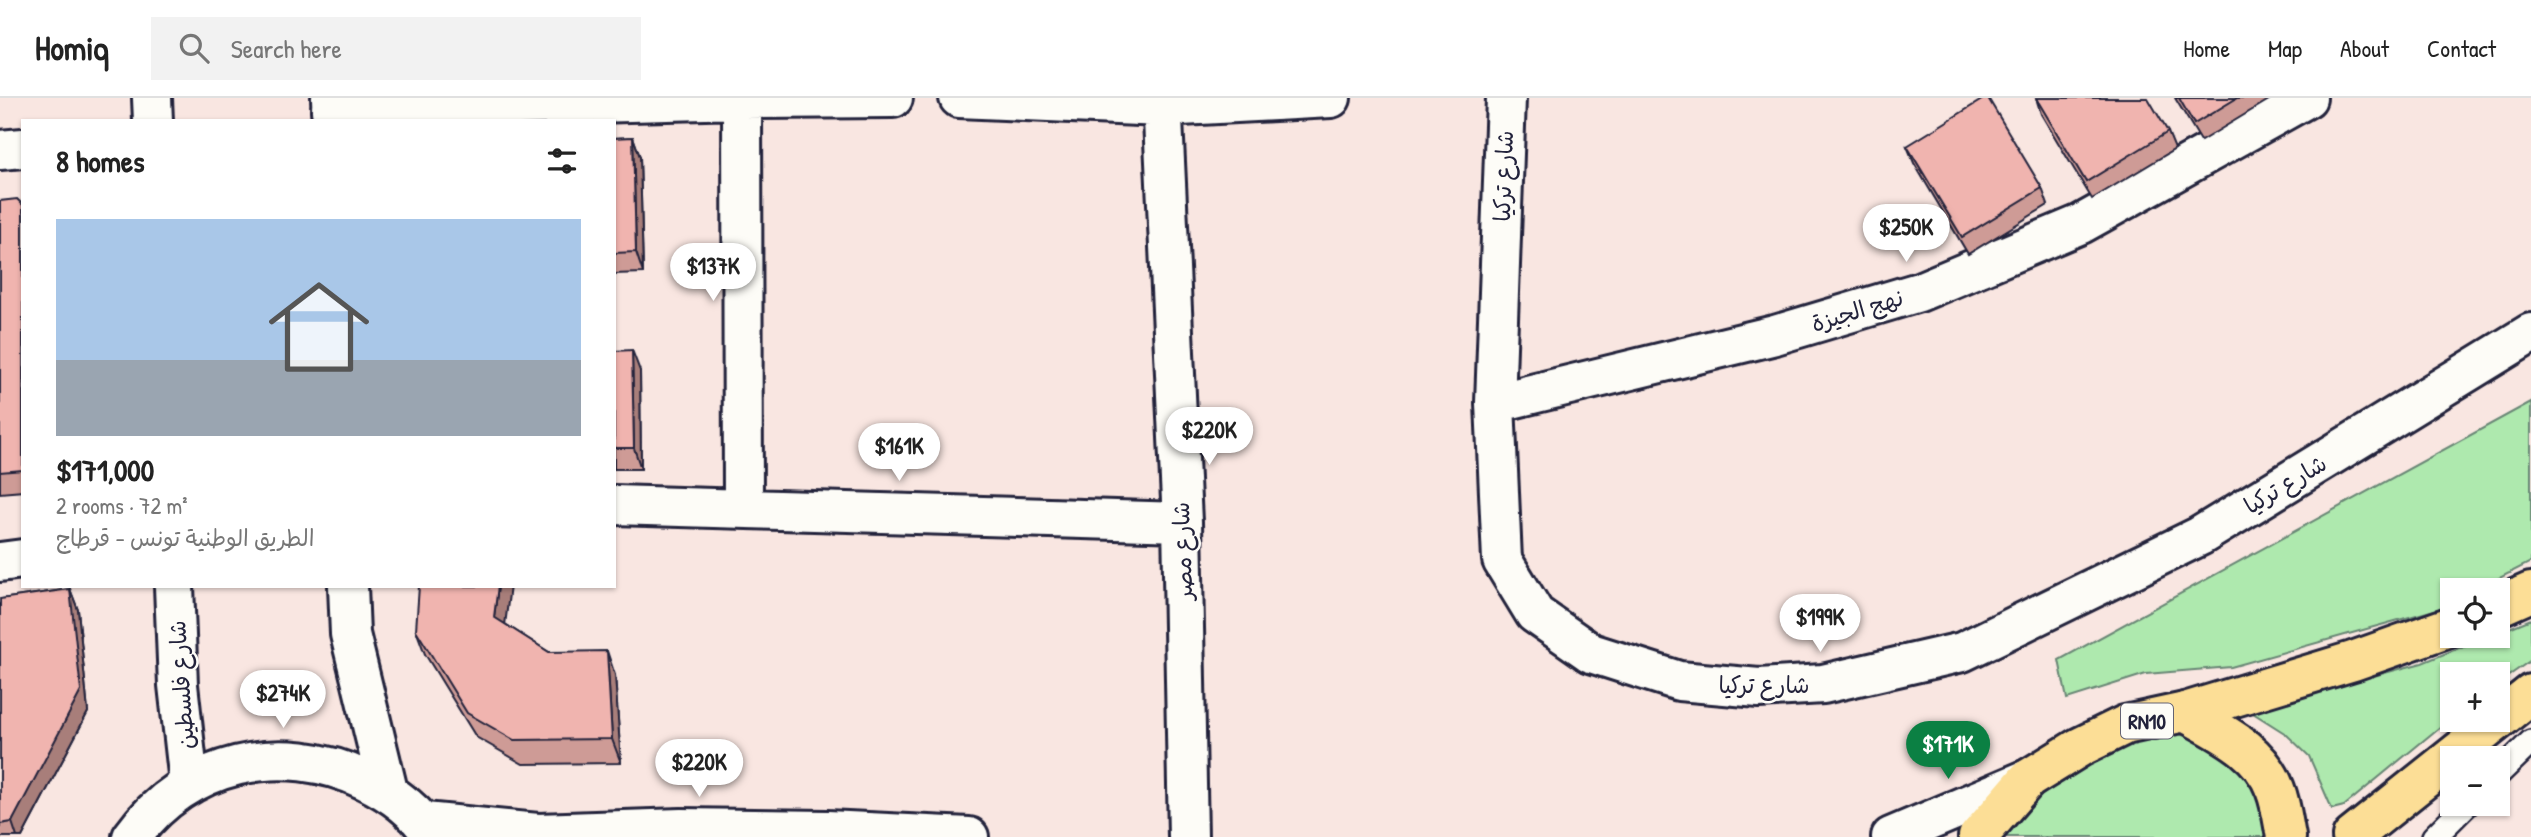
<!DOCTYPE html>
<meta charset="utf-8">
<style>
body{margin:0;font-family:"Patrick Hand","Playpen Sans Arabic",sans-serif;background:#f2f2f2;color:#222;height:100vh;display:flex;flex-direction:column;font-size:26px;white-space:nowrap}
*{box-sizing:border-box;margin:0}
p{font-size:23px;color:#767676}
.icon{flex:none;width:38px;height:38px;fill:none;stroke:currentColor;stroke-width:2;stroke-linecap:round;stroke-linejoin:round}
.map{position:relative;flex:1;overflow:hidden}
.panel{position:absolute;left:21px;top:21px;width:595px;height:469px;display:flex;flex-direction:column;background:#fff;border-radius:0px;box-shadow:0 2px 5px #0004}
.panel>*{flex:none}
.tools{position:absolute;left:2440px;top:480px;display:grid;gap:14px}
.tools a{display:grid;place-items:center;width:70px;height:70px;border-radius:0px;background:#fff;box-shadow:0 2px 5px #0004;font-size:35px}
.price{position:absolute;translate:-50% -60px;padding:0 16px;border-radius:24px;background:#fff;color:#222;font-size:23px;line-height:46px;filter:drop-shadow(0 2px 4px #0008)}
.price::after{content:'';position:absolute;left:50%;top:42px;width:21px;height:16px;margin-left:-10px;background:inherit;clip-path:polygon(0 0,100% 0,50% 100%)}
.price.on{background:#0b8043;color:#fff}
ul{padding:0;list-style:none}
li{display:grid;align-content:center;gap:14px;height:371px;padding:0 35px}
li span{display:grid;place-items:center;height:217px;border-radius:0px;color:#555}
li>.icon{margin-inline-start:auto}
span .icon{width:126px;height:126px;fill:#fffc;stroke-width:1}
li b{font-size:30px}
h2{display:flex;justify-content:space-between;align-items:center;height:84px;padding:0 35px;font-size:30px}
header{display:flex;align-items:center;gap:42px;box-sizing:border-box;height:98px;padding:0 35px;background:#fff;border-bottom:2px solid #e0e0e0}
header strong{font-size:33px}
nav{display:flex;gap:38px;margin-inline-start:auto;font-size:24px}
.search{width:490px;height:63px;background:#f2f2f2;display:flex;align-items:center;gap:18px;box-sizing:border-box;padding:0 24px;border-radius:0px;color:#767676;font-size:26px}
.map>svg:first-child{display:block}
.green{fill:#aee9ae;stroke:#688674;stroke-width:2}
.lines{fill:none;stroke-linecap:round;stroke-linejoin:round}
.lane-casing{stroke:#22223b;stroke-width:28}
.street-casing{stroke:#22223b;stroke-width:44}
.secondary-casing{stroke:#22223b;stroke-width:44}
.primary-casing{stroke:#22223b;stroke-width:44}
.highway-casing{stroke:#22223b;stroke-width:44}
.lane{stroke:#fdfcf7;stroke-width:23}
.street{stroke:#fdfcf7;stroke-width:38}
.secondary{stroke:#fdfcf7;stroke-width:38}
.primary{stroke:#fcde96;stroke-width:38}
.highway{stroke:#fcde96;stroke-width:38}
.wall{fill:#ce9b96;stroke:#22223b;stroke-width:2}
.shaded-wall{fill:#a87e7a;stroke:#22223b;stroke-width:2}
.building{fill:#f0b4af;stroke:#22223b;stroke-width:2}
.labels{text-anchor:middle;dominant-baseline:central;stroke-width:5;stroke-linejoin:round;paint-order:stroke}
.shield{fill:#fdfcf7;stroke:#646373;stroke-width:2}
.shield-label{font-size:21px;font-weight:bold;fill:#22223b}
.street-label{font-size:23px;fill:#22223b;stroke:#fdfcf7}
</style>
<header>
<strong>Homiq</strong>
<div class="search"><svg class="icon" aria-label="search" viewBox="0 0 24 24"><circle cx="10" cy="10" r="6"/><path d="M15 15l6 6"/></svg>Search here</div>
<nav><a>Home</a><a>Map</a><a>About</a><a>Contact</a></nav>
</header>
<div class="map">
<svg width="2531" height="739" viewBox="0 0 2531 739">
<rect width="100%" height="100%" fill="#f9e6e1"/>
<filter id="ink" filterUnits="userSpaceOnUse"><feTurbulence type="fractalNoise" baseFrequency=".0143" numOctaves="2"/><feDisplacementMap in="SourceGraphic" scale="14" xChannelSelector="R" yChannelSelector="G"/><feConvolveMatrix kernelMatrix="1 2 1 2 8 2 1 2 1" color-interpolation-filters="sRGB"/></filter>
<g filter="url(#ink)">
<!-- green -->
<path class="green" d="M2531,304V464L2476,492H2452V504L2438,511L2231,569L2146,576L2067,601L2059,562Z
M2531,521V562L2497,586V576H2452V619L2344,708L2332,711L2309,658L2286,636L2250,613L2254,604L2347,585L2422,565L2491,537H2497V535Z
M2161,634L2203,640L2252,675L2273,739H2001L2024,712L2084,663Z"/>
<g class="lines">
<defs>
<path id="lane" d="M2497,677L2531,644
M2434,739L2468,705"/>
<path id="street" d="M959,0L1162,9L1331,0
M1162,0L1182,424L1188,739
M1506,0L1495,305L1502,462L1535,516L1591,555L1679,583L1759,590L1823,586L1962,554L2200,438L2531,235
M742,1L743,409
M331,12L742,1L893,0
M0,52L23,50
M1495,305L1775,237L1919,194L2081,126L2307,0
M614,407L1182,424
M0,464L23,461"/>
<path id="secondary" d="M152,0L153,23
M331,0L332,23
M174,488L178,587L189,685
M348,488L350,536L388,693
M424,724L538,735L681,730L827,732L969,739
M132,739C186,664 282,642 365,682C392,695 417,713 433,739
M1891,739L2028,681"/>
<path id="primary" d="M2497,509L2531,494
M2185,614L2353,563L2452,528
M2352,739L2531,596"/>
<path id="highway" d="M1978,739L2028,681L2080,649L2125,627L2185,614C2220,634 2260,651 2275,691C2281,706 2283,723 2286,739"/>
</defs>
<!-- lane casing -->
<use href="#lane" class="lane-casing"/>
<!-- street casing -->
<use href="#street" class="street-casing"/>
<!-- secondary casing -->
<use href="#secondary" class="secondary-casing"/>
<!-- primary casing -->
<use href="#primary" class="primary-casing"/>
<!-- highway casing -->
<use href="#highway" class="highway-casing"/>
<!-- lane -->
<use href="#lane" class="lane"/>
<!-- street -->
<use href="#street" class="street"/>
<!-- secondary -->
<use href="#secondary" class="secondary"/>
<!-- primary -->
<use href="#primary" class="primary"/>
<!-- highway -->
<use href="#highway" class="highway"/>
</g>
<!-- wall -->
<path class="wall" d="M2036,0L2168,34L2175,51L2092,101L2041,16Z
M2175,0H2272L2201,43Z
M633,39L640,59L643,175L614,176V40Z
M1907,48L2042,90L2048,107L1968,156L1914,65Z
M0,103L23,107V393L0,395Z
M614,253L640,273L641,371H614Z
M70,491L78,512L88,614L22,739H0V501Z
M505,526L549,554L615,577L621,665L523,666L476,639L425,556L416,532Z"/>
<!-- shaded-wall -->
<path class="shaded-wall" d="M633,39L640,59L643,175L636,154Z
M632,252L640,273L641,371L634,350Z
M498,488H510L503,543L494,519Z
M70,491L78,512L88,614L22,739H17L12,724Z
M607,553L615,577L621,665L612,641Z"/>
<!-- building -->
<path class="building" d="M1985,0H1988L2042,90L1962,139L1907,48Z
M2036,0H2148L2168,34L2086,84Z
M2179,0H2237L2194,26Z
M633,39L636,154L614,155V40Z
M17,101L23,107V372L0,374V103Z
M632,252L634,350H614V253Z
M419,488H498L494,519L549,554L607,553L612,641L514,642L467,615L416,532Z
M70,491L81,593L12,724L0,726V501Z"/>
</g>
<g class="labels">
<!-- shield labels -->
<rect class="shield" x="2121" y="605.5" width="52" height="35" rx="5"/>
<g class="shield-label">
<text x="2147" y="623">RN10</text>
</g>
<!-- street labels -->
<g class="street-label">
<text transform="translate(1503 78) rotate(-88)">شارع تركيا</text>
<text transform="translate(1857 212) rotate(-17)">نهج الجيزة</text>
<text transform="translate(2285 386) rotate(-31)">شارع تركيا</text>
<text transform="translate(1182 453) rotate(-92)">شارع مصر</text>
<text x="1764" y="586">شارع تركيا</text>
<text transform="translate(181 587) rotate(-94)">شارع فلسطين</text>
</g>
</g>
</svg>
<div class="tools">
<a><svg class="icon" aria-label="locate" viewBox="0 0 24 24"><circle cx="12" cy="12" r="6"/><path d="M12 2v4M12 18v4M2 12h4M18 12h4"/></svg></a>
<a>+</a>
<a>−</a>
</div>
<b class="price" style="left:1906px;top:166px">$250K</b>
<b class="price" style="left:713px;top:205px">$137K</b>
<b class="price" style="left:1209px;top:369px">$220K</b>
<b class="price" style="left:899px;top:385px">$161K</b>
<b class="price" style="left:1820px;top:556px">$199K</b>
<b class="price" style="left:283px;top:632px">$274K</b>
<b class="price on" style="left:1948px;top:683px">$171K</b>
<b class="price" style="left:699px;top:701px">$220K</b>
<section class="panel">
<h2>8 homes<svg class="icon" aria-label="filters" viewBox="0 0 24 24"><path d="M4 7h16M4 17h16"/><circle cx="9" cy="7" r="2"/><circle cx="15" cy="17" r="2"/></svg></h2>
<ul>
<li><span style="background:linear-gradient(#a9c7e8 65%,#9aa5b1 0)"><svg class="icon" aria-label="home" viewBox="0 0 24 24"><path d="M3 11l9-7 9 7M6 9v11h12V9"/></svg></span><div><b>$171,000</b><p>2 rooms · 72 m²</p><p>الطريق الوطنية تونس - قرطاج</p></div></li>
</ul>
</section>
</div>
